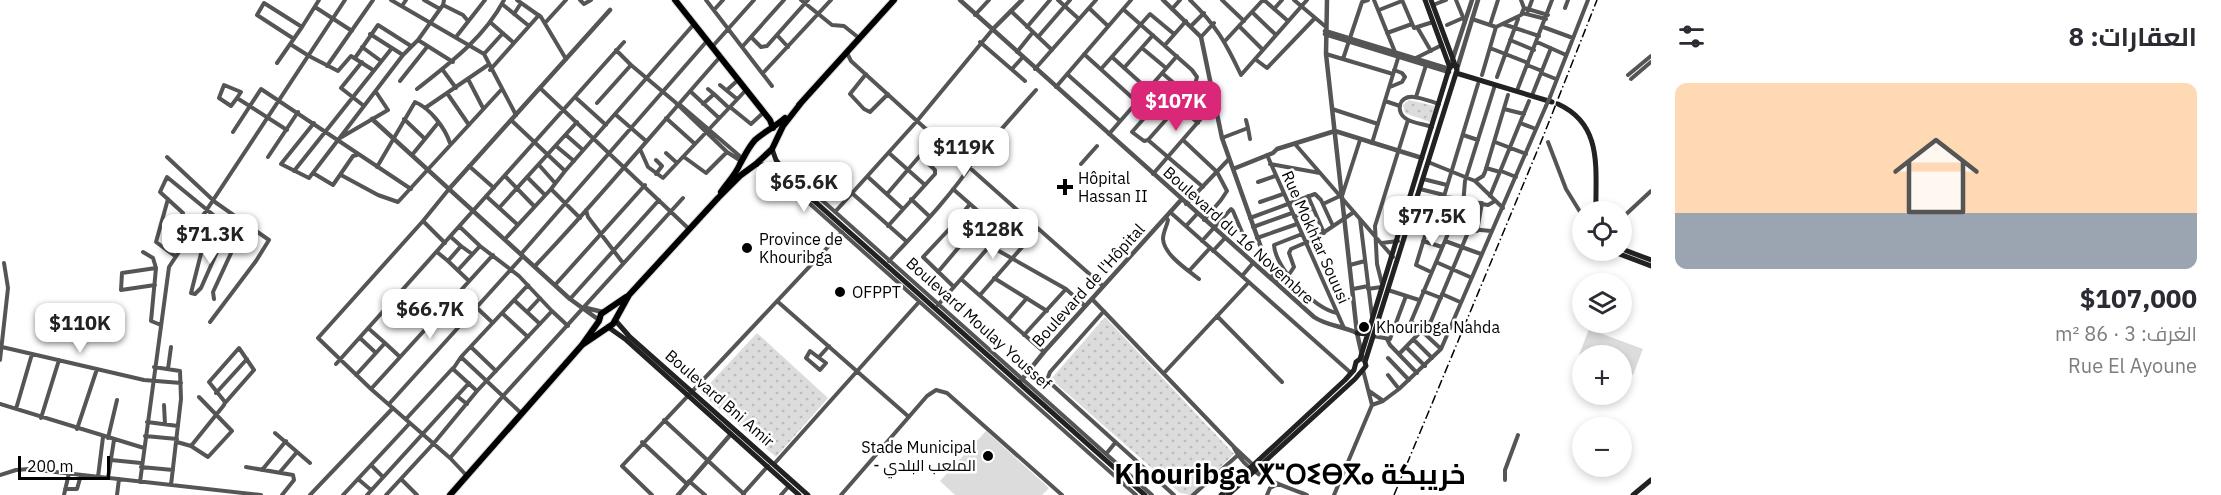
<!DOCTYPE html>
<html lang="ar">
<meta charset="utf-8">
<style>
body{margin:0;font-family:"IBM Plex Sans",Cairo,"Noto Sans Tifinagh",sans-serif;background:#f7f7f7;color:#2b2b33;direction:rtl;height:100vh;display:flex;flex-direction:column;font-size:22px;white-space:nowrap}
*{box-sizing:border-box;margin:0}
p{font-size:20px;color:#7c7c81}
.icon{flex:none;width:33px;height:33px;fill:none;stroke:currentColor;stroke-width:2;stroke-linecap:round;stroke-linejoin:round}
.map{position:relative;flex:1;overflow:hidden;direction:ltr}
.drawer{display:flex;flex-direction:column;background:#fff;width:570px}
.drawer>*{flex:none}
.fabs{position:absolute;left:1572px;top:201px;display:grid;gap:12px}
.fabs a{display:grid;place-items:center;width:60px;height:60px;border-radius:50%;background:#fff;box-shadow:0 3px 9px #0003;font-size:30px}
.scale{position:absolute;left:18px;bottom:15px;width:92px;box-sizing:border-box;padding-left:6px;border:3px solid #000;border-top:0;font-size:16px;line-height:21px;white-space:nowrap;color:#000;-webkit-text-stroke:4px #fff;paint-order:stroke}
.price{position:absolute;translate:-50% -51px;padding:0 14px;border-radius:12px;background:#fff;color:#222;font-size:20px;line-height:39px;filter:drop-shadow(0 2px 3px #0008)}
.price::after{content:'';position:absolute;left:50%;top:36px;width:18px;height:14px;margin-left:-9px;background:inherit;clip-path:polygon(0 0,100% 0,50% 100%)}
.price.current{background:#db2777;color:#fff}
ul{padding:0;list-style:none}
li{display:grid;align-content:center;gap:12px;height:318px;padding:0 24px}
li+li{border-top:2px solid #e1e1e2}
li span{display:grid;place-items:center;height:186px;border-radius:12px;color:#555}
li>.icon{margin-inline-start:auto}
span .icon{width:108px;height:108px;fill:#fffc;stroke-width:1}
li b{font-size:26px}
h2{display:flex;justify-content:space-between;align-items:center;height:72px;padding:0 24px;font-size:26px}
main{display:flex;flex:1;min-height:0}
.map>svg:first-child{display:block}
.park{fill:url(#park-dots)}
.pitch{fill:#dcdcdc}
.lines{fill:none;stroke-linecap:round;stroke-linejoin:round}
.primary-casing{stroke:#dbdbdb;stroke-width:8}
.minor{stroke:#555;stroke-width:4}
.tertiary{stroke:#555;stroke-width:4.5}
.secondary{stroke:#222;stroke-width:5}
.primary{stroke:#000;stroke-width:6}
.rail{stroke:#000;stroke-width:1.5;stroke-dasharray:9 3 1.5 3;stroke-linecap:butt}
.minor-bridge{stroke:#555;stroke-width:4}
.poi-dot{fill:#000;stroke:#fff;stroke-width:2}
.labels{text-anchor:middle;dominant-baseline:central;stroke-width:5;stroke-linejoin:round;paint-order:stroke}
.poi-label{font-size:16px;fill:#000;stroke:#fff;text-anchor:start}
.street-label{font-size:16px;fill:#000;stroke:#fff}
.town-label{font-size:28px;font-weight:bold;fill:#000;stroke:#fff}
</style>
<main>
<section class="drawer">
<h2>العقارات: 8<svg class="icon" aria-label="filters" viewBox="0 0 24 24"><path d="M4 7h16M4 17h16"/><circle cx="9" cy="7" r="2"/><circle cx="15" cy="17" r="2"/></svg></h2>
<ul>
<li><span style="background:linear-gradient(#ffd9b3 70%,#9aa5b1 0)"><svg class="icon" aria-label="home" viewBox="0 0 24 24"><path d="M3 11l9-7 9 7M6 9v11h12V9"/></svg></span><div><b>$107,000</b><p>الغرف: 3 · 86 m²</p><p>Rue El Ayoune</p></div></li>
</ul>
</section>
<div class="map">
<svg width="1651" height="495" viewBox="0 0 1651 495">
<defs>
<pattern id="park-dots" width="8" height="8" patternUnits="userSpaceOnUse" patternTransform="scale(1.5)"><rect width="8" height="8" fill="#dcdcdc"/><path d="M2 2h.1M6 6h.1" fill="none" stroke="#bbb" stroke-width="1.8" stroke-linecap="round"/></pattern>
</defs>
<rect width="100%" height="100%" fill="#fff"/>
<!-- park -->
<path class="park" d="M1409,100L1435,106L1430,122L1405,113L1403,105Z
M1105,317L1234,454L1191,495L1180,493L1051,379Z
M757,333L828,398L776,457L701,393Z"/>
<!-- pitch -->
<path class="pitch" d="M1589,329L1643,349L1633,375L1622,371V356L1579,355Z
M986,431L1049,488L1042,495H955L940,481Z"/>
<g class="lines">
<defs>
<path id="primary" d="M675,0L770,120L773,128
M799,105L894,0
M721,192C727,183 736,174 740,164C745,155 748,148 755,140C765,131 775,127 785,118
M582,345L613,324L629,295L718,198L741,175L756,164L772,149L783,126L801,103
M450,495L582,345L599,321L601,314L626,297"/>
</defs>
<!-- primary casing -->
<use href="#primary" class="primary-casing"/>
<!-- minor -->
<path class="minor" d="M391,0L484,54L516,115
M424,0L440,9
M517,0L541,17L566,59
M580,0L584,4L591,0
M706,0L742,47L784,0
M801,0L832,25L844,26L859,38
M1058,0L1079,19
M1190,0C1216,25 1226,43 1241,75L1307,0
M1222,0L1244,21
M1264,0L1288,21
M1294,0L1326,27
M1374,0L1395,52
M1402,0L1414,28L1433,22
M1456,0L1465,22
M502,4L529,26
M443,5L463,15L468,21
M1433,5L1446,0
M402,6L406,0
M315,7L352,31
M1089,8L1108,26
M1524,8L1548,15
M1565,8L1568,0
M1123,9L1192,70L1197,77L1194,88L1148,140L1144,141L1132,132L1160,100
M1172,9L1180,0
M1274,9L1282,0
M714,10L723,0
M1379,10L1402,1
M1011,11L1052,50
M1528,11L1532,0
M1252,12L1276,35
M1522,13L1546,19
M514,14L521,3
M975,15L989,0
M1472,19L1496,27L1521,15L1524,8L1521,0
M490,22L514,43
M545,23L566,0
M1503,24L1539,36
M1447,25L1463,18
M1490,25L1498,0
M1191,26L1204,13
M1239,26L1263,50
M1027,27L1050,0
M1417,27L1431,51
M1543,27L1573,38
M1387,33L1412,24
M370,34L403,55
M777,35L788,47
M456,37L485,0
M751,37L761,47L767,46L808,0
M1038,37L1070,0
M1201,37L1214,23
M294,39L257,15L264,3L302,27L319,0
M418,40L453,62
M1510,40L1534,50
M1225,41L1263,0
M980,42L1025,81
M1537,42L1566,55
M290,44L309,56L338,71L351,56L373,70
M1165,45L1186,21
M362,47L381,61
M712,47L754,0
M742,47L772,86
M1142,48L1166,68
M1490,48L1528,63
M616,50L631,65
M1017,52L1033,32
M847,53L851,61L917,121L993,29
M484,54L503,33
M1084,54L1137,102
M1326,54L1393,74
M1112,57L1173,112
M355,58L378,25L411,46
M1416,58L1442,45
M1255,59L1267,68L1315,18
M1343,59L1362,2L1368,0
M362,62L341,88L364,106
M277,63L302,27
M1527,65L1542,71
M327,66L373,0
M1124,68L1153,35
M442,69L456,88
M1012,69L1022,58
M1035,69L1096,0
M1101,69L1150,14L1174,34
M490,70L539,15
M763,73L831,0
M1162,73L1188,95
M1541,73L1556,79
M866,74L850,94L864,109L870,112L888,94
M1067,74L1120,121
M1482,75L1496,27
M1628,75L1651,56
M1497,77L1518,19
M468,79L483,108
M1631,79L1651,62
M400,81L427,47
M720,85L737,99
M1056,87L1131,0
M1390,87L1402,82L1405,77L1402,73L1394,70
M540,88L689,229
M1518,88L1552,0
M417,89C450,63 484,38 504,0
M708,89L714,94
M727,90L738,80
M690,91L719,118
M447,93L469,125
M1533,93L1551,48
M575,97L606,125
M1416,97L1427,62
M1550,97L1588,0
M237,98L231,106L219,98L224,85L241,92L237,98L287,130
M1385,101L1400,106
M597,103L631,65L675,102L727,152L741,161
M679,104L742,158
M703,104L714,94L729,108
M1179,106L1198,123
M730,107L751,124L763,113
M425,108L488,65
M1332,109L1378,124
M1504,109L1524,114
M615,114L646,141
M666,118L695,144
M404,119L425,139
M511,120L565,171
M1246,120L1248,128
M314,123L281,164L309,178L403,55L418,40L443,5L444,0
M1520,123L1536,129
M1432,127C1424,124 1411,123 1405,118C1401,115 1399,110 1400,105C1405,89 1428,101 1439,104
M233,132L261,89L411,189
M1109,134L1177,56
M566,135L583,150
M1463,135L1478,140
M340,138L388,110L376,92
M1222,138L1248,128L1250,139
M1148,140L1203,187
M1183,140L1217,172L1227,191L1221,200L1204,220
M1495,142L1526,154
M1548,142L1566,189L1582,215
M1372,143L1399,55
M1295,144L1393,257
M556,146L574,161
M640,149L648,167L663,178L746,90
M666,153L677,163
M889,153L925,185
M412,155L438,123
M1267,155L1344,328
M167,157L215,202L269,240L256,261L210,322
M268,157L298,112
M684,157L706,173L727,152
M1428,162L1475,181L1503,208
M1081,164L1097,146
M1270,164L1320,173
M539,165L555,183
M469,166L494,188
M377,167L415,102C430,108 445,128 450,143
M1486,168L1500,172
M294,171L392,48
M1501,171L1516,177
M313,173L333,185L353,156L357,155
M656,174L662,166L656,160
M1153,174L1205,114L1213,99
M341,175L378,195L398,202L501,90
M505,176L534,206
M790,176L805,185L1152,495
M527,177L544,194
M868,177L903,209
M1423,179L1447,185
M787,180L800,195L1136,495
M1475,181L1483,176L1485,172L1508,95
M1258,182L1275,176
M551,189L580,218
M953,189L1002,232
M1420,189L1444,195
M853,194L906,241
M887,194L936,137
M486,196L518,225
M1308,196L1324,233
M1342,196L1360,140
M1490,196L1529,101
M1443,197L1463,199
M168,199L156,242L175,256
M911,199L929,216
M1260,202L1283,194
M1463,202L1482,203L1477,231
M1186,204L1229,159
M1323,204L1340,196
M1482,204L1488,205L1495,201
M499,208L577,122
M586,210L588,217L623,263
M835,212L917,121L1103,286
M1170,212L1351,373
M1439,212L1462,213
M1302,214L1314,239
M1166,217L1168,220C1167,226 1163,232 1163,239C1164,255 1188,270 1199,279
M1294,217L1313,208
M1250,218L1315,194L1321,200L1333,226
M1622,218L1651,191
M1360,219L1372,316
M423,221L445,243
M1410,223L1491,231
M953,225L970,204
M888,226L935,174V170L920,156
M1186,226L1197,214
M1428,226L1416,265L1431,272
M1435,226L1478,84
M460,227L480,246L519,276L552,311
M1253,227L1292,213
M1461,229L1465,181L1495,85
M207,230L191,293L195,294L201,288L232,218L235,216
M1302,234L1274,245C1275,268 1314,309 1337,313
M451,237L461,246L448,261L469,281
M1257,238L1297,224
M505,239L551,189L565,171L694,24
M1202,241L1231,209L1233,211L1244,237
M1423,241L1442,247
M1445,241L1481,254
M1382,243L1398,241
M184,244L172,233L183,213L160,192L167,177L228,227
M461,246L472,254
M1213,251L1225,238
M143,252L153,258L156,268L151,321L161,325
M437,252L448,261
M521,254L707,41
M889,261C919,229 952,195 975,159L1036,90
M1436,262L1470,277
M1350,265L1365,261
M535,266C599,199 658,127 720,57
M458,270L480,246
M1189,271L1210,248
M938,272L969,235
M1242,276L1253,263
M1288,276L1294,267L1289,253L1291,249L1314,239L1354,212
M994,278L1047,311
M961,279L1019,212
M1382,284L1377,264L1375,226L1408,120
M155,285L121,290L122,273L156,268
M555,285L645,185
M954,287L923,257L953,225L1066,289L1085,306
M1353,289L1368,286
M1368,289L1381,287
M1388,290L1419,300
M1423,291L1441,298
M460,292L493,323
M1442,294L1460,302
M980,295L1038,229
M214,299L213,292L232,251L248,225
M570,299L659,200
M1092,299L1234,447L1267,478
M514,300L540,324
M777,301L909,417
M938,305L961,279L1044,352
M1104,311L1050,372L1047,380L1174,495
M527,312L540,298
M502,313L528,337
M1217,316L1282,382
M1008,320L1027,298
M1411,321L1441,349
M1395,326L1410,324L1450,229
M1024,335L1066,289
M1373,336L1390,339L1406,296
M360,338L376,353
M1387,339L1390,345L1417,373
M1414,340L1432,358
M385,343L400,357
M2,347L144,380L181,383
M471,347L496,371
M1406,347L1425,366
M810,351L826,363L820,370L806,358Z
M1399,354L1431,321L1469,230
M461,357L453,369L477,391
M819,357L829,346
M1388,358L1409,380
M0,360L8,288L4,263
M336,364L624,42
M154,367L180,371L181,399L171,485
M168,369L171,347
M1164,373L1249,282
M356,375L385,343L368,328
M1388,375L1399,389
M371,389L318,338L423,221L449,189
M1369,391L1382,400
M216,393L247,359
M457,396L467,404
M0,404L144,448
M389,404L523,256
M164,405L165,424
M1372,405L1383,401L1399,389L1441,349L1546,106
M16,409L32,354
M521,413L461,357L528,285
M41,418L59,360
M406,419L453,368
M664,420L744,494
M147,422L178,426
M77,429L97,369
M275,433L310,463
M145,436L177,439
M108,438L117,400
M177,442L191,446L208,457L232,431L199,397
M642,442L687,484
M191,446L224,405L225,402L209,382L239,348L254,370L225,403
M1234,448C1248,477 1280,484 1307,495
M1106,454L1115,443
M450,458L503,396L683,198
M111,460L141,463
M774,464L919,302
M371,465L383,477
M141,467L173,470
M246,467L293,475L294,480L282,495
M262,470L286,441
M280,472L297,452
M0,475L16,470L29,469L261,495
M467,476L450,458L371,389L493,255
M98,477L103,437
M108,478L114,440
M358,479L371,490
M401,479L417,495
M1505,480V470L1518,435
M689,481L705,495
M140,482L169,267L345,0
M65,489H77L81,475
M743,494L768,466
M64,495L69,473
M117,495L119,479
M310,495L393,408
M343,495L410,423
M367,495L469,383
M386,495L434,443L477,391L552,311L568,326
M652,495L622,466L842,232
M781,495L789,486
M841,495L927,396L936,390L947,393L1062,495
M1193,495L1238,455
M1267,495L1270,488L1278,484
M1334,495L1372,405L1363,370"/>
<!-- tertiary -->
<path class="tertiary" d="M960,0L1314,317C1327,326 1343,326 1357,333L1363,360
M1163,0L1201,37L1222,138L1264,256L1276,281
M1327,0L1326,54L1357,333
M993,29L1022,0
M1325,31L1449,69
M1325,34L1449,72
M1452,61L1472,0
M1457,69L1478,0
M372,119L570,299L599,320
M1233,169L1273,153L1277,149L1335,131L1422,158
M449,189L610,10
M586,308L603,312
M1019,383L1044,352L1181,200
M678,495L731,434"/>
<!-- secondary -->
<path class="secondary" d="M1425,0L1450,68
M1456,73L1552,102
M1558,104C1604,125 1595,170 1596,212
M772,149L776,160L794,183L1145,495
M756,164L769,166L790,181
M1622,249L1651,260
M1609,250L1651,266
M615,320L629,336L808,495
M608,327L625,339L799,495
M1357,333L1367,334
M1221,495L1345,380L1354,370L1356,362L1360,359L1449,69L1452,65L1457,66
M1228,495L1355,379L1366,366L1365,362L1457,70L1431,0
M1633,495L1651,480"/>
<!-- primary -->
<use href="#primary" class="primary"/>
<!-- rail -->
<path class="rail" d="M1394,495L1543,137L1597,0"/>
<!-- minor-bridge -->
<path class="minor-bridge" d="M1546,106L1550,97"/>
</g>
<!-- markers -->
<g class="poi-dot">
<path d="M1062 178h6v6h6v6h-6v6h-6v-6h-6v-6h6z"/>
<circle cx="747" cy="248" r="6"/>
<circle cx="840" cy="292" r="6"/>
<circle cx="1364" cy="327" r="6"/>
<circle cx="988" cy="456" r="6"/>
</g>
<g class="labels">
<!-- poi labels -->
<g class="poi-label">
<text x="1078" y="178">Hôpital<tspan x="1078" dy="18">Hassan II</tspan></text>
<text x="759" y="239">Province de<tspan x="759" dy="18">Khouribga</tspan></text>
<text x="852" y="292">OFPPT</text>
<text x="1376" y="327">Khouribga Nahda</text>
<text x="976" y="447" text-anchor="end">Stade Municipal<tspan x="976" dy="18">- الملعب البلدي</tspan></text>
</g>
<!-- street labels -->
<g class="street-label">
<text transform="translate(1239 235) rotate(42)">Boulevard du 16 Novembre</text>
<text transform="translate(1316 237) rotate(66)">Rue Mokhtar Souusi</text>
<text transform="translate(1088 285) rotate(-48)">Boulevard de l'Hôpital</text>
<text transform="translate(979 323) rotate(42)">Boulevard Moulay Youssef</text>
<text transform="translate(720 398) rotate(41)">Boulevard Bni Amir</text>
</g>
<!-- town labels -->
<g class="town-label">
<text x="1290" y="473">Khouribga ⵅⵯⵔⵉⴱⴳⴰ خريبكة</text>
</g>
</g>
</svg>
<div class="fabs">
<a><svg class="icon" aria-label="locate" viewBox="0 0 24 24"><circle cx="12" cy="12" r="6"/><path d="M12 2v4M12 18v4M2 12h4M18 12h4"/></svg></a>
<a><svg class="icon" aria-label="layers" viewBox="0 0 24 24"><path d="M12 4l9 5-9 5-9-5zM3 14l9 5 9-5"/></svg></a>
<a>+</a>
<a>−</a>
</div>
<div class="scale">200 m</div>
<b class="price current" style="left:1176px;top:132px">$107K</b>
<b class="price" style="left:964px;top:178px">$119K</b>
<b class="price" style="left:804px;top:213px">$65.6K</b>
<b class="price" style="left:1432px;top:247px">$77.5K</b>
<b class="price" style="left:993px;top:260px">$128K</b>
<b class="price" style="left:210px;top:265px">$71.3K</b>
<b class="price" style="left:430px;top:340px">$66.7K</b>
<b class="price" style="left:80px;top:354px">$110K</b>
</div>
</main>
